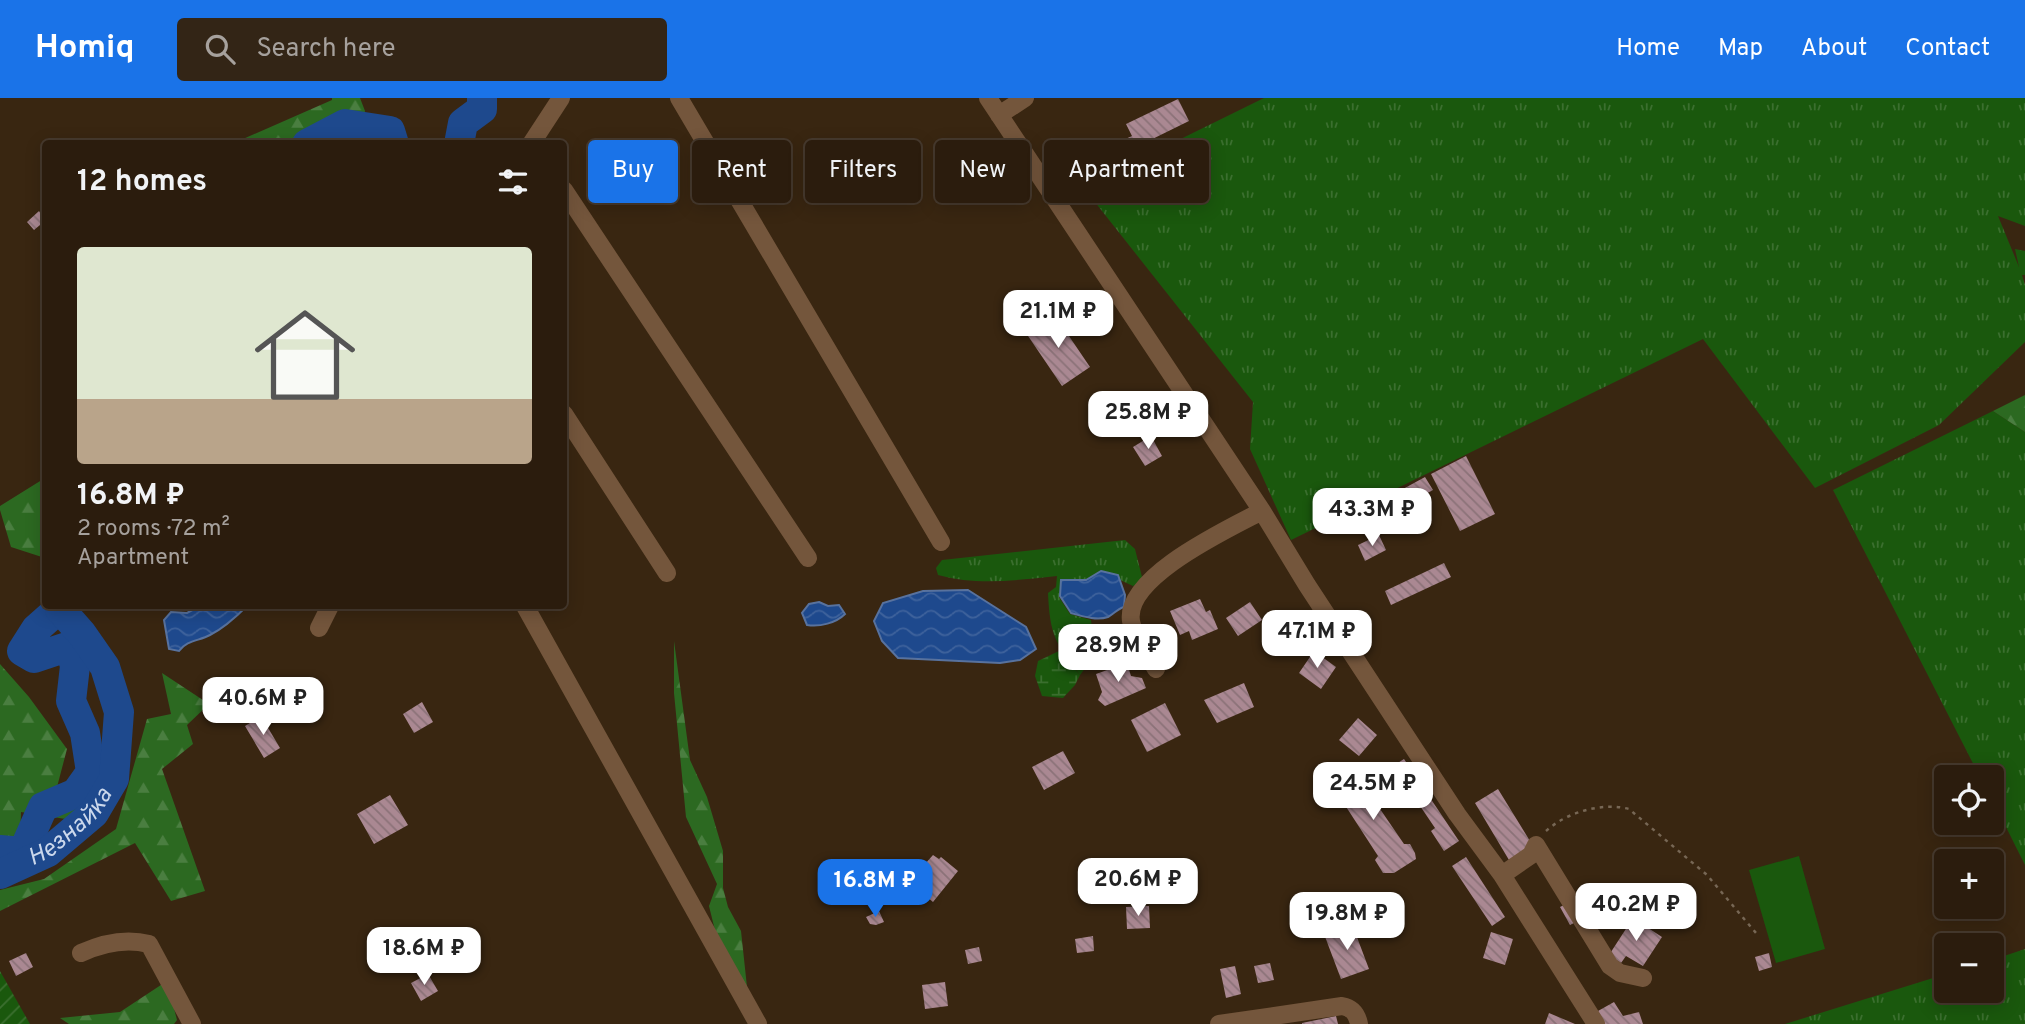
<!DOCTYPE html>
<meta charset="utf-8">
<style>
body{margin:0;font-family:Overpass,sans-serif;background:#332516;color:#f1f3f6;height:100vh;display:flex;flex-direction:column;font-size:26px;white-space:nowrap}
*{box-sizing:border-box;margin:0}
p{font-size:23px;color:#a6a19d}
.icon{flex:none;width:38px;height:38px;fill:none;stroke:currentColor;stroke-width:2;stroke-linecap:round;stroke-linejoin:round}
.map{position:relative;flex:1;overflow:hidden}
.sheet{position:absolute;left:42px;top:42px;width:525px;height:469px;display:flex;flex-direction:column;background:#2b1c0d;border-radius:7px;box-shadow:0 4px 18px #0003,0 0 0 2px #473a2e}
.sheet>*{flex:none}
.top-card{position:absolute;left:588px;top:42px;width:665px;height:63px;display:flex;gap:14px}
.controls{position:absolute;left:1934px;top:667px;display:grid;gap:14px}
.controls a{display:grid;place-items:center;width:70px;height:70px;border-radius:7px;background:#2b1c0d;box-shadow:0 4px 18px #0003,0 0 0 2px #473a2e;font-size:35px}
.price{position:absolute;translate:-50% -60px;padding:0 16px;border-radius:14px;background:#fff;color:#222;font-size:23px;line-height:46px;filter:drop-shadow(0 2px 4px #0008)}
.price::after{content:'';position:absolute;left:50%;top:42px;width:21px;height:16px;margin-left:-10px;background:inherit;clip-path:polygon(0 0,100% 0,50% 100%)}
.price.active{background:#1a73e8;color:#fff}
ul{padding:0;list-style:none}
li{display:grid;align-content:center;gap:14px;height:371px;padding:0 35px}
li+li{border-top:2px solid #473a2e}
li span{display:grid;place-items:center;height:217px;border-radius:7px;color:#555}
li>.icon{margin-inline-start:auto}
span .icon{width:126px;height:126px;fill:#fffc;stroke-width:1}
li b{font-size:30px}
h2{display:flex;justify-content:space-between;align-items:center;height:84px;padding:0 35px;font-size:30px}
.chip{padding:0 24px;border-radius:7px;background:#2b1c0d;box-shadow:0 4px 18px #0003,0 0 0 2px #473a2e;font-size:24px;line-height:63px}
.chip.active{background:#1a73e8;color:#fff}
header{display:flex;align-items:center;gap:42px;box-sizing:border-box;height:98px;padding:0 35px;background:#1a73e8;color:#fff}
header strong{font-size:33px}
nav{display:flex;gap:38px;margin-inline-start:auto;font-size:24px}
.search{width:490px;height:63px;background:#332516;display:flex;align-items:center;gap:18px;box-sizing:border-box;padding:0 24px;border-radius:7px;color:#a6a19d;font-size:26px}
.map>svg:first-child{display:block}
.grass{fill:url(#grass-tufts)}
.forest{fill:url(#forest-firs)}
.wetland{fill:url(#wetland-marsh)}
.garden{fill:url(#garden-furrows)}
.pitch{fill:#1a580d}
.water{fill:url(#water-waves);stroke:#58729e;stroke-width:2}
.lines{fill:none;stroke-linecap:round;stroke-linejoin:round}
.river{stroke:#1e498d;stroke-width:30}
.building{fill:url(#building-back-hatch)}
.path{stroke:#776755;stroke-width:2.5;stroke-dasharray:3.5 5;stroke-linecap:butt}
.minor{stroke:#74563c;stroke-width:18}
.labels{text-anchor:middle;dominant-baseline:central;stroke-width:7;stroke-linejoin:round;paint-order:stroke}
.water-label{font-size:24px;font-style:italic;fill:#cbd8ec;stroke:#392611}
</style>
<header>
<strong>Homiq</strong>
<div class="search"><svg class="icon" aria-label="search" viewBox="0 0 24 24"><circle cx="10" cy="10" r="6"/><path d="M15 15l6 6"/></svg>Search here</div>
<nav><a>Home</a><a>Map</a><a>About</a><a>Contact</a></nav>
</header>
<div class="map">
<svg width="2025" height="926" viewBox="0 0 2025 926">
<defs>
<pattern id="grass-tufts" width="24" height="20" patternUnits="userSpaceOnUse" patternTransform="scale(1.75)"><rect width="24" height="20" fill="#1a580d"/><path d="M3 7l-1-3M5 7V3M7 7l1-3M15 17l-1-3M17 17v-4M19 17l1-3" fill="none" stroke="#3b6f2f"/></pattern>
<pattern id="forest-firs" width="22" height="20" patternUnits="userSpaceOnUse" patternTransform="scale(1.75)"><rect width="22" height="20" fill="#2c6921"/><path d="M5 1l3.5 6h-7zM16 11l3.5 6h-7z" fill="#4a7e40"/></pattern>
<pattern id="wetland-marsh" width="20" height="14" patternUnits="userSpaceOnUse" patternTransform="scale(1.75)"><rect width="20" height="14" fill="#1a580d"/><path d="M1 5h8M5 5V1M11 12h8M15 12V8" fill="none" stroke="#3b6f2f"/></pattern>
<pattern id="garden-furrows" width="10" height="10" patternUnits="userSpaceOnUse" patternTransform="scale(1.75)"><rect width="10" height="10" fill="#1a580d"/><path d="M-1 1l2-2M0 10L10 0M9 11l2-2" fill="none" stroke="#3b6f2f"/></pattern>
<pattern id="water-waves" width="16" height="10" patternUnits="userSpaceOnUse" patternTransform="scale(1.75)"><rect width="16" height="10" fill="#1e498d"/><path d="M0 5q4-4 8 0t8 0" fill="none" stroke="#3e629c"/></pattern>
<pattern id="building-back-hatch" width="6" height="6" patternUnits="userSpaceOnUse" patternTransform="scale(1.75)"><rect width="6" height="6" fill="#aa8892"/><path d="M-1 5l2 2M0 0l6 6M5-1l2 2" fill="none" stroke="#8b7278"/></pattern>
</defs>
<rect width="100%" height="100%" fill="#392611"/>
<!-- grass -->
<path class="grass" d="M1264,0H2025V128L1998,118L2019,169L2015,151L2025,153V177H2022L2025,187V244L1939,327L1815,390L1703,241L1291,442L1250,351L1253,304L1083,89Z
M1993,313L2025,334V767L1992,701V679H1980L1833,392Z
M1125,442L1135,451L1143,483L1133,488L1101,473L1086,482H1061L1059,499L1070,516L1091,522L1095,557L1080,577C1055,545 1050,537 1048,495L1056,489L1057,478C1017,482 978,488 938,477L936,470L942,462Z
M2025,851V926H1785L1946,876V892H1992V862Z"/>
<!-- forest -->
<path class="forest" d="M332,0H360L365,13L358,45H234L332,2Z
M2025,297V334L1993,313Z
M45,380V460L11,449L0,412V408Z
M674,543L690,662L707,699L723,753V790L728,809L741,833L747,889L736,895L730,893L709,808L717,786L686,719L674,595Z
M0,566L29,599L67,651L57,689L102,684L72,722L21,714L20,743L0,739Z
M162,575L209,606L187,627L193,646L162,671L205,793L171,803L135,745L0,813V792L44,781L116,731L147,621L171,616Z
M167,883L177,922L174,926H69L60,920L120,914Z"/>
<!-- wetland -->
<path class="wetland" d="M1059,553L1080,577L1075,587L1063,600L1042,598L1035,578L1038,563Z"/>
<!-- garden -->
<path class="garden" d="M0,873L30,926H0Z"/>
<!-- pitch -->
<path class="pitch" d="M1799,758L1825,851L1776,865L1749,772Z"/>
<!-- water -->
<path class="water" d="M1101,473L1118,477L1125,497L1124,509C1117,511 1114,516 1108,519C1096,523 1082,518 1071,515L1060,498L1061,482H1086Z
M968,492L1026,529L1036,551L1020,562L1000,565L898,560L882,543L874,523L883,505L923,493Z
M819,504L828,508L839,507L845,516C836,525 820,529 807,527L802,515L809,506Z
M200,508H247C236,519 224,530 210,537C199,543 187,542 179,553L169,551L164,522L171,514L187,515Z"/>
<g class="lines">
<!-- river -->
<g class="river">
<path d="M307,46L345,26L390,33L394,46"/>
<path d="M459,46L463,25L482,11V0"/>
<path d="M0,752L23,754L43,709L76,695L91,674L85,635L71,603L75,568L70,548L34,560L22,553L36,531L62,508"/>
<path id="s1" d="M0,776L48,754L94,715L114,681L119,614L105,569L82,536L60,511"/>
</g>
</g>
<!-- building -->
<path class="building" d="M1178,1L1189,23L1126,54L1121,43L1132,38L1126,26Z
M39,113L46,122L34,132L27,124Z
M1054,216L1090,269L1062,288L1026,235Z
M1151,338L1162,358L1145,368L1133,349Z
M1466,358L1495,416L1460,433L1431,376Z
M1425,379L1433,392L1377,423L1370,409Z
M1379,437L1386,452L1365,463L1358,447Z
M1444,465L1451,479L1391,507L1385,493Z
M1200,501L1206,514L1210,512L1218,531L1192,542L1189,533L1180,537L1170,513Z
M1250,504L1262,522L1238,538L1226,520Z
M1314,553L1336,569L1321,591L1299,575Z
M1127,565L1131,578L1142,580L1146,590L1105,608L1098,602L1102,594L1096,576Z
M1244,585L1254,609L1217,625L1204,602Z
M422,604L433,624L414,635L403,616Z
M1165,605L1181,637L1147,654L1131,622Z
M261,618L280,650L264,660L245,628Z
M1358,620L1377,637L1359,658L1339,642Z
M1063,653L1075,675L1044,692L1032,669Z
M1404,661L1459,743L1444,753L1431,733L1435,730L1393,668Z
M1351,672L1361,674L1368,684L1365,689L1404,746H1410L1415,755L1416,761L1394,775H1383L1375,762L1378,758L1341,701H1336L1327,689Z
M1498,691L1533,748L1509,762L1475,705Z
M390,697L408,727L374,746L357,716Z
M933,757L939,761L941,759L958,773L933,804L927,799L925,802L914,793L916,790L909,784Z
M1466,759L1505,819L1492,828L1452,768Z
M1568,805L1578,823L1570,827L1560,809Z
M1149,808L1150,830L1127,831L1126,809Z
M879,813L884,824L876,827L870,826L866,819Z
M1633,820L1662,839L1643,868L1626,858L1621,865L1609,857Z
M1352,826L1369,871L1341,881L1324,836Z
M1491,834L1513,841L1505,867L1483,860Z
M1093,838L1094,853L1077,855L1075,841Z
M979,849L982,863L968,866L965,852Z
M26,855L33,869L16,878L9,863Z
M1769,855L1772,869L1759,873L1755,859Z
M1270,865L1274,882L1258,885L1254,868Z
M1235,868L1241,896L1226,900L1220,871Z
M428,876L438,893L421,903L411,885Z
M945,884L948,908L925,911L922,887Z
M1614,904L1623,918L1639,914L1643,926H1605L1598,913Z
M1549,915L1575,926H1545Z
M1336,918L1338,926H1302V925Z"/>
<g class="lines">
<!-- path -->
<path class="path" d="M1546,733C1567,714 1602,704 1629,711L1707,777L1756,835"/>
<!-- minor -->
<path class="minor" d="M679,0L941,444
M988,0L1262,413L1307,487L1457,716L1502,777L1596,926
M999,17L1025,0
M531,46L561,0
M564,92L808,460
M564,316L667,475
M525,508L758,926
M319,530L330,508
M1156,571C1148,557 1134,540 1131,523C1124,479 1228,431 1262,413
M1502,777L1531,757L1536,747L1610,868L1620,875L1643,880
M81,855C103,845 126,840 149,846L192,926
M1219,926L1342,908C1353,910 1357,916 1359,926"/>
</g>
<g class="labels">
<!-- water labels -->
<g class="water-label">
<text stroke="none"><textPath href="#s1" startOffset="86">Незнайка</textPath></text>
</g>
</g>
</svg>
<div class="controls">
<a><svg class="icon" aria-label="locate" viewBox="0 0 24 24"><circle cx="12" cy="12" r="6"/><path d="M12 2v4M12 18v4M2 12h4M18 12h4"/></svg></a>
<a>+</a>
<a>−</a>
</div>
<b class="price" style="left:1058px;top:252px">21.1M ₽</b>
<b class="price" style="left:1148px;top:353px">25.8M ₽</b>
<b class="price" style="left:1372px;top:450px">43.3M ₽</b>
<b class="price" style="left:1317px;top:572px">47.1M ₽</b>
<b class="price" style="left:1118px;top:586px">28.9M ₽</b>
<b class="price" style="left:263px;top:639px">40.6M ₽</b>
<b class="price" style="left:1373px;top:724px">24.5M ₽</b>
<b class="price" style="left:1138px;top:820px">20.6M ₽</b>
<b class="price active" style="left:875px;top:821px">16.8M ₽</b>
<b class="price" style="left:1636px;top:845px">40.2M ₽</b>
<b class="price" style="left:1347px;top:854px">19.8M ₽</b>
<b class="price" style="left:424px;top:889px">18.6M ₽</b>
<div class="top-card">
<a class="chip active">Buy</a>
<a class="chip">Rent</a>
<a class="chip">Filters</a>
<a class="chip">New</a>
<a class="chip">Apartment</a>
</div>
<section class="sheet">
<h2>12 homes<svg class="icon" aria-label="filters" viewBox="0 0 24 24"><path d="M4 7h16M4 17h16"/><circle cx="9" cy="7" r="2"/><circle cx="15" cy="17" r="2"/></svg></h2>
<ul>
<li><span style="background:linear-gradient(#dfe7d0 70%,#b9a48a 0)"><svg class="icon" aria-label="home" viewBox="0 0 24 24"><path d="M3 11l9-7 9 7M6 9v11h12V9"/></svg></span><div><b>16.8M ₽</b><p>2 rooms · 72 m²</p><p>Apartment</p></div></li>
</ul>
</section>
</div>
